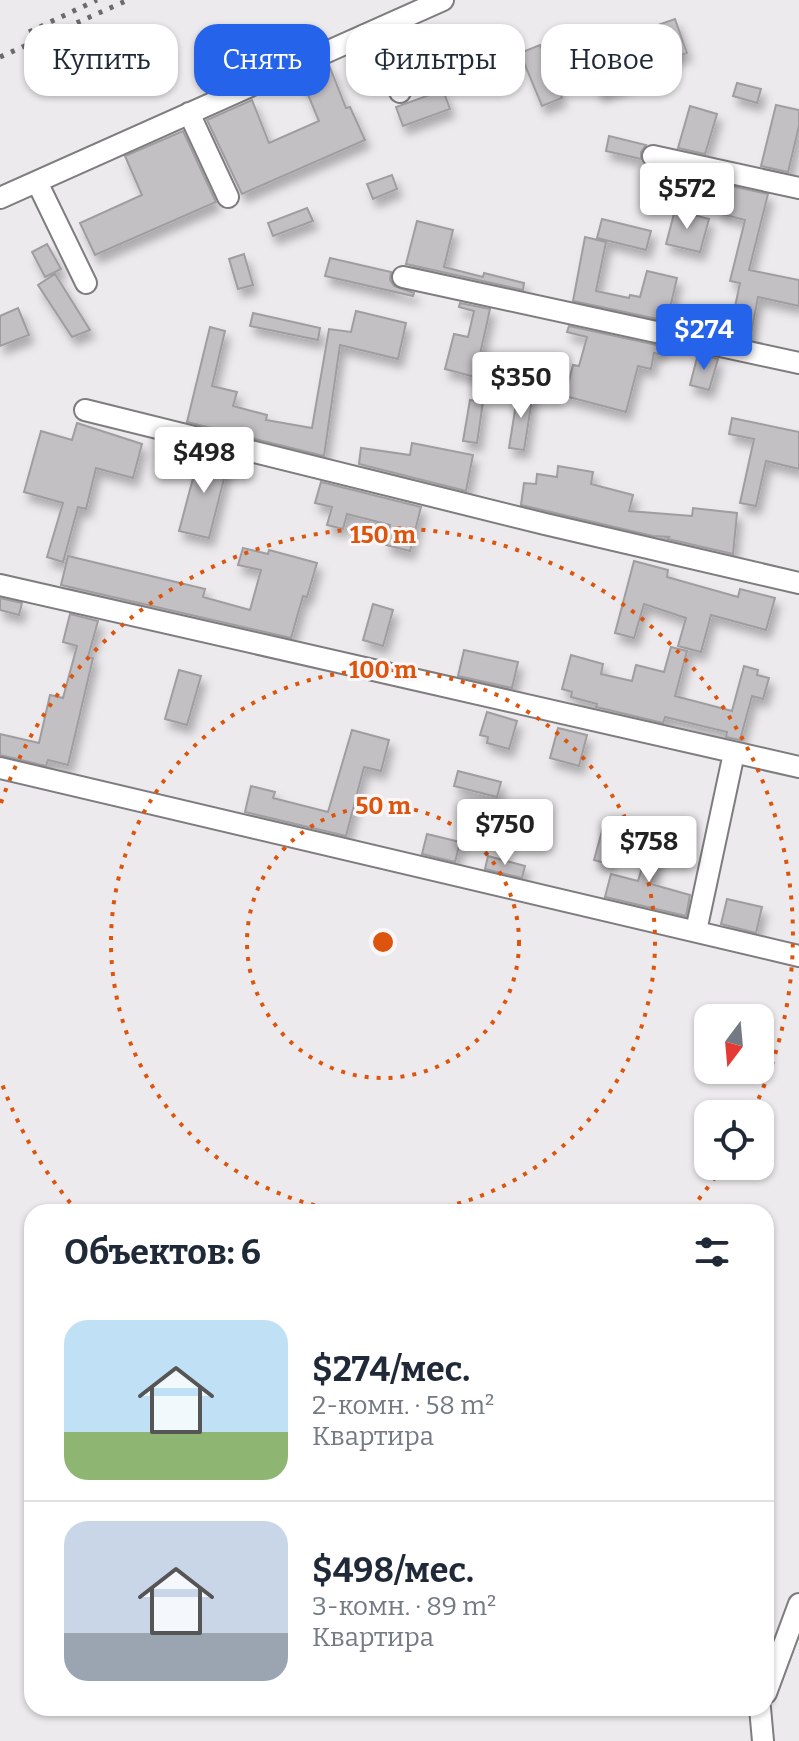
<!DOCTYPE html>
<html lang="ru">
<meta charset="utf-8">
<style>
body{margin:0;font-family:Bitter,serif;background:#f2f2f3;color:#1f2937;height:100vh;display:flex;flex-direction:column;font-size:30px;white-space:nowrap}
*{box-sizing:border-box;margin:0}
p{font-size:26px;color:#747a83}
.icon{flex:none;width:44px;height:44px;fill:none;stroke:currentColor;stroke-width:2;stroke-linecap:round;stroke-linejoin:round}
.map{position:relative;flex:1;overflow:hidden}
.details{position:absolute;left:24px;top:1204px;width:750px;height:512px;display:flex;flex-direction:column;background:#fff;border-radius:24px;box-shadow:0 2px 6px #0004}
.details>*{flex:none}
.hud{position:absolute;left:24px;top:24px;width:752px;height:72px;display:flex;gap:16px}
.needle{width:52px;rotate:196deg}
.tools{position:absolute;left:694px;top:1004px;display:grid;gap:16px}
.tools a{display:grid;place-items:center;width:80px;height:80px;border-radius:16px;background:#fff;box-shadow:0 2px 6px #0004;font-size:40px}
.price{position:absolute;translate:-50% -68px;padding:0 18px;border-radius:8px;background:#fff;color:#222;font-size:26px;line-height:52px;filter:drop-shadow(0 2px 4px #0008)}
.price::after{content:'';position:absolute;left:50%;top:48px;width:24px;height:18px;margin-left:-12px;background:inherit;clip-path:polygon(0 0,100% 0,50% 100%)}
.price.selected{background:#2563eb;color:#fff}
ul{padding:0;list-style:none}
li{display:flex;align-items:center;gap:24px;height:200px;padding:0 40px}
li+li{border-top:2px solid #e0e1e3}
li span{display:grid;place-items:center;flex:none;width:224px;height:160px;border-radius:24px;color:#555}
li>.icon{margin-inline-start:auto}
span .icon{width:96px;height:96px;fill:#fffc;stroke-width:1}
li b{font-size:34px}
h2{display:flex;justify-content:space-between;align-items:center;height:96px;padding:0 40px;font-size:34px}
.pill{padding:0 28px;border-radius:24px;background:#fff;box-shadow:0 2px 6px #0004;font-size:28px;line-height:72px}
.pill.selected{background:#2563eb;color:#fff}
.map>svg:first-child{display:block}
.building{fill:#c3c0c3;stroke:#a09da0;stroke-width:2;filter:url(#shadow)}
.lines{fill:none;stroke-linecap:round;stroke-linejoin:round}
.minor-casing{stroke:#7e7c7e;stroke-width:24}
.minor{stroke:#fff;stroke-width:20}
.rail{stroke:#6c6a6c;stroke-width:5;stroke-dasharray:4 8;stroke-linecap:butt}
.ring{fill:none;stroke:#dd550c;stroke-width:4;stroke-dasharray:4 8}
.centre{fill:#dd550c;stroke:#faf7fa;stroke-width:4}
.ring-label{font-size:24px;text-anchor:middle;font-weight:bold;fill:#dd550c;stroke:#faf7fa;stroke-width:6;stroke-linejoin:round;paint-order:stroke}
</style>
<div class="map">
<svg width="799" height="1741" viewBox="0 0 799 1741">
<defs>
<filter id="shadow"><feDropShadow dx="4.5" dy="8" stdDeviation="4" flood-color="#0004"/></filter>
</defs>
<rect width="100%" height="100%" fill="#eceaec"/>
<!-- building -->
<path class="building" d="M675,19L687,53L665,61L652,27Z
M600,33L610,59L617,56L627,83L599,94L590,68L555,81L562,98L542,106L520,53L540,45L544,54Z
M329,65L346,108L350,107L365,140L242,194L207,120L252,100L269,143L319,121L301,78Z
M737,83L761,89L757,103L733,96Z
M443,90L450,109L403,126L396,107Z
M776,105L799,110V126L788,172L761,166Z
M690,106L717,114L705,154L678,148Z
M183,131L216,202L95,255L80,223L142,195L125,156Z
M609,136L646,145L641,152V159L606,151Z
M392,175L397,189L373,199L367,184Z
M726,185L768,194L749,270L799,280V306L758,297L750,339L729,335L740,283L730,281L745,220L718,213Z
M307,208L313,221L273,236L268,223Z
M675,210L709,219L700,252L666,244Z
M602,219L651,231L646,250L597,238Z
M417,221L453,230L444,267L483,277L484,273L524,283L523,290L406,264Z
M585,237L606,242L596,291L629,298L630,295L640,297L647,271L677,278L667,321L573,301Z
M47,244L61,269L45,277L32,252Z
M244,254L253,285L238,289L229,259Z
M330,258L391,272L390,280L394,286L414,293L413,296L325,276Z
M55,274L90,330L72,337L38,285Z
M460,303L490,309L475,377L445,369L454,334L468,337L474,311L459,307Z
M18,308L29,335L0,346V316Z
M356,311L406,323L398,359L340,345L324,456L187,422L210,327L225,331L212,386L237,392L233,406L267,415L266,420L312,428L329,329L351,332Z
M253,313L320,328L318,340L250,326Z
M569,326L661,346L659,354L654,353L651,369L638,366L626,412L565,396L573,365L579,366L587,337L567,332Z
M698,354L718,359L709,390L690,385Z
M518,391L533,393L524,450L509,448Z
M470,400L483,402L477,443L463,441Z
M732,418L799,432V469L766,461L756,506L740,503L754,439L729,434Z
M77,423L142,444L133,478L96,468L86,509L78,507L63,562L47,557L63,503L24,492L41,431L72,440Z
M412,443L473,455L466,491L359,464L361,448L410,455Z
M200,452L229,459L209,538L179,531Z
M558,466L593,472L591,484L633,495L629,511L692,516L693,508L737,513L733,554L668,539L669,537L653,536L521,505L524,483L536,484L537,474L557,477Z
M321,482L421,507L410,551L386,545L390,525L347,514L343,529L327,525L332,507L315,503Z
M243,548L268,554L269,550L317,563L307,597L303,596L291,638L61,585L68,556L205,589L203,597L250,610L261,570L238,565Z
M634,561L668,570L667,577L738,597L740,589L775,598L766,630L711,615L701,652L678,646L686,618L644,604L634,638L615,633Z
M0,598L22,603L19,615L0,610Z
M373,604L393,610L383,646L363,640Z
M70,614L98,621L88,657L93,658L68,765L48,760L46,766L0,755V734L39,743L50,695L63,698L77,646L63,642Z
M671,647L687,651L675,696L732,711L744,666L758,670L757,675L769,678L763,699L752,696L740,740L726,737L727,732L665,717L663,723L596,707L597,704L571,697L572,692L562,689L571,655L603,664L601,674L632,681L636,665L664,672Z
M464,650L518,662L512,688L458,676Z
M179,670L201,676L187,725L165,719Z
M487,712L517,721L509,749L487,743L488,737L480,735Z
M558,728L587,735L579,766L550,758Z
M352,730L389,740L381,771L364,767L346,836L245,812L251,786L275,792L273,798L328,812Z
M458,771L501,782L497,797L454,786Z
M605,820L619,823L608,864L594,860Z
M653,830L667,834L651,884L690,895L686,916L605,897L611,874L638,881Z
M427,834L460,842L455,862L422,854Z
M488,856L525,866L522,878L485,869Z
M727,899L762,907L756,933L721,924Z"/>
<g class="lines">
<defs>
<path id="minor" d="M375,32L400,92
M189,113L228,197
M653,156L799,188
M37,182L86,283
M0,198L443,0
M403,277L799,363
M85,410L545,524L799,583
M0,585L799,767
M0,768L799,956
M696,931L734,753
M766,1693L799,1604
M760,1708L763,1741"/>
</defs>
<!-- minor casing -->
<use href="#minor" class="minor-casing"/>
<!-- minor -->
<use href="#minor" class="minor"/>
<!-- rail -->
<path class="rail" d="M29,32L97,0
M0,57L128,0"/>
</g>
<!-- distance rings -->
<g class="ring">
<circle cx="383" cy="942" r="136"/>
<path d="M350 1212A272 272 0 1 1 416 1212"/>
<path d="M722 1167A407 407 0 0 1 688 1212M78 1212A407 407 0 0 1 1 1081M1 803A407 407 0 1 1 753 1111"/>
</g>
<circle cx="383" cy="942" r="12" class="centre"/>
<g class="ring-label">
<text x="383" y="543">150 m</text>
<text x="383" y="678">100 m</text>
<text x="383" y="814">50 m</text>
</g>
</svg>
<div class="tools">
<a><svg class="needle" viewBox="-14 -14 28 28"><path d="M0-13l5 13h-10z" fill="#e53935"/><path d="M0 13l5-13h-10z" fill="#747a83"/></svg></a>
<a><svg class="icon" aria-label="locate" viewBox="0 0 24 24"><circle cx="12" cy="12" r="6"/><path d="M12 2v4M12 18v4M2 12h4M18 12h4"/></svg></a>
</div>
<b class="price" style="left:687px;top:231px">$572</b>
<b class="price selected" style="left:704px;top:372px">$274</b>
<b class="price" style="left:521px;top:420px">$350</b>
<b class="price" style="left:204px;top:495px">$498</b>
<b class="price" style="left:505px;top:867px">$750</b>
<b class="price" style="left:649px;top:884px">$758</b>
<div class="hud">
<a class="pill">Купить</a>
<a class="pill selected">Снять</a>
<a class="pill">Фильтры</a>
<a class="pill">Новое</a>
</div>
<section class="details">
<h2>Объектов: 6<svg class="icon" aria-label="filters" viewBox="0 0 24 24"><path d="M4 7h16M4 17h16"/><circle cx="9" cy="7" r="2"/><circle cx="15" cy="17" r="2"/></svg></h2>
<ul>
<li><span style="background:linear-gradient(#bfe0f5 70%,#8fb573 0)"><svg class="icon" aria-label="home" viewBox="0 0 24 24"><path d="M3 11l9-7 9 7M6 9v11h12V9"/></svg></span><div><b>$274/мес.</b><p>2-комн. · 58 m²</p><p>Квартира</p></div></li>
<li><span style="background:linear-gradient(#c9d6e8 70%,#9aa5b1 0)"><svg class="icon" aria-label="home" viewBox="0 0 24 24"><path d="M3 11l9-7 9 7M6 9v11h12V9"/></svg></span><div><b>$498/мес.</b><p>3-комн. · 89 m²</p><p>Квартира</p></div></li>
</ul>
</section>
</div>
